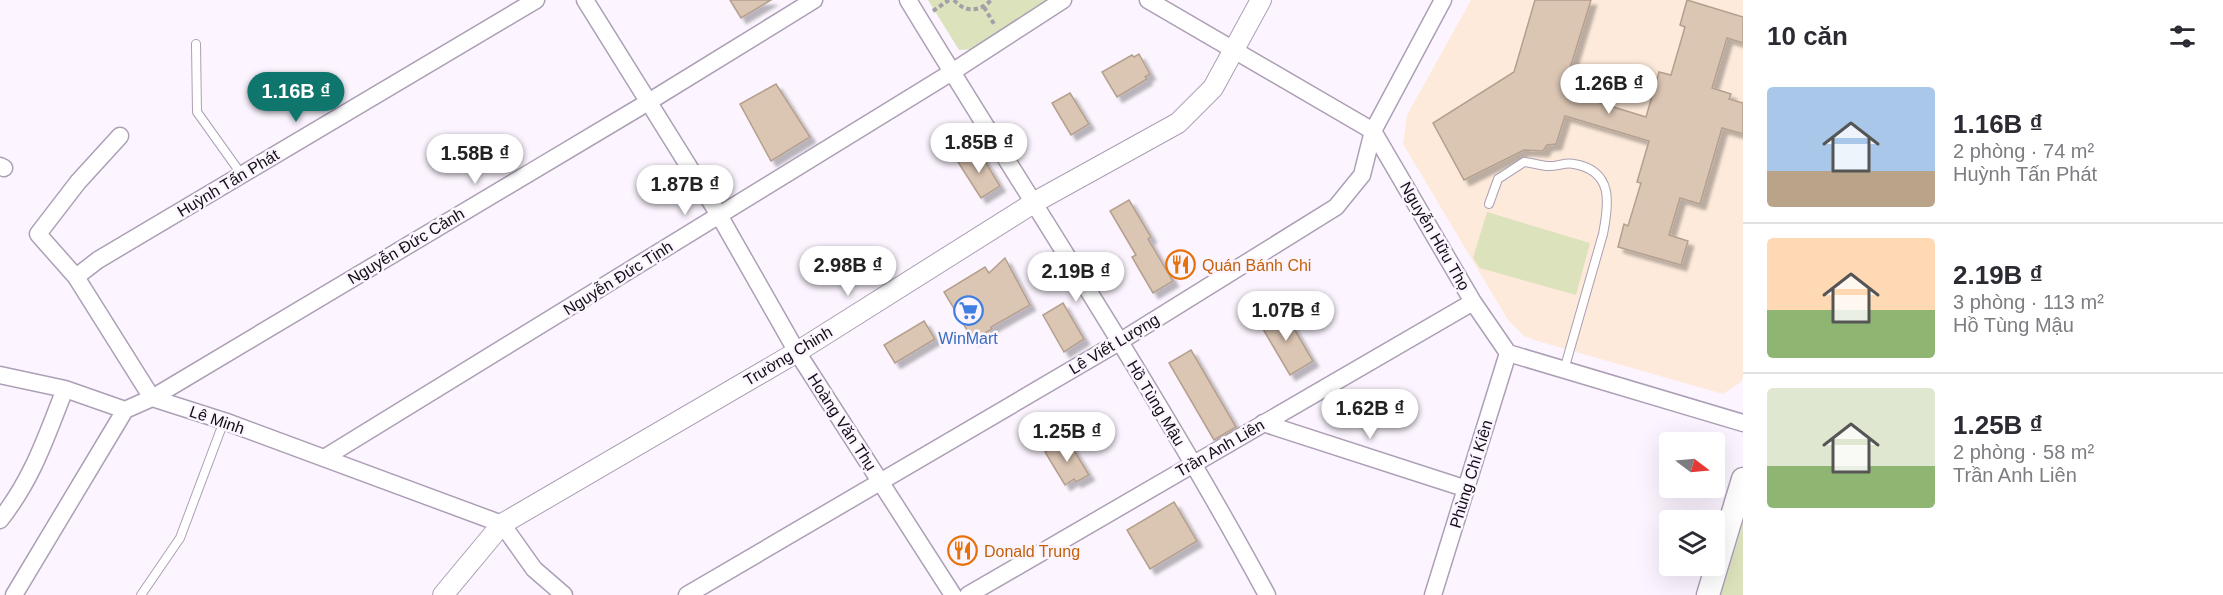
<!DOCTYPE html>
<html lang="vi">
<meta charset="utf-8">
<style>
body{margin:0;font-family:Arial,sans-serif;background:#f7f7f7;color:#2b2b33;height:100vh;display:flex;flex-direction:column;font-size:22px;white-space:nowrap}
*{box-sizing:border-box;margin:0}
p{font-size:20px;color:#7c7c81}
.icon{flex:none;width:33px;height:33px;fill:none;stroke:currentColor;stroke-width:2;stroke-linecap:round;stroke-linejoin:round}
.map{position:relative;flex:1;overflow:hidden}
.sheet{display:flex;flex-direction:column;background:#fff;width:480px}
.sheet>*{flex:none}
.needle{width:39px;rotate:106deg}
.fabs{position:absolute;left:1659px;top:432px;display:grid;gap:12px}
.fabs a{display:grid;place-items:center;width:66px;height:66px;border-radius:6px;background:#fff;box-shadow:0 6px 24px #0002;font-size:30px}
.price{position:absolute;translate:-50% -51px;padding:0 14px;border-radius:21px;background:#fff;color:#222;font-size:20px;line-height:39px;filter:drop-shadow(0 2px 3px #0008)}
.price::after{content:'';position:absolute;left:50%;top:36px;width:18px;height:14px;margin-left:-9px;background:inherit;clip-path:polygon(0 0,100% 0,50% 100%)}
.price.on{background:#0f766e;color:#fff}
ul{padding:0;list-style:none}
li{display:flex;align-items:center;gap:18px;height:150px;padding:0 24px}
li+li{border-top:2px solid #e1e1e2}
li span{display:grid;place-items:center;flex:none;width:168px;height:120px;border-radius:6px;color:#555}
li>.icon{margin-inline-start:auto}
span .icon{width:72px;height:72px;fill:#fffc;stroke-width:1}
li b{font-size:26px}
h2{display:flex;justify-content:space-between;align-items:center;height:72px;padding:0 24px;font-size:26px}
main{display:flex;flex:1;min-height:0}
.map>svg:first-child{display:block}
.commercial{fill:#fdeada}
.green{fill:#dce2bb}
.building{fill:#dbc5b3;stroke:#b59f8e;stroke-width:1.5;filter:url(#shadow)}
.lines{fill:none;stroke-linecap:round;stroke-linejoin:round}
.service-casing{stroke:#ad9fb5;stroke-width:10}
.minor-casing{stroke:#ad9fb5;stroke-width:19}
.tertiary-casing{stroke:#ad9fb5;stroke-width:22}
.secondary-casing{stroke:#ad9fb5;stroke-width:25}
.path{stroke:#a59fa8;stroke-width:4;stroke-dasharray:4.5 3;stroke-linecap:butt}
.service{stroke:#fff;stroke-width:8}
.minor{stroke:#fff;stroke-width:16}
.tertiary{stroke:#fff;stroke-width:20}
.secondary{stroke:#fff;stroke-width:22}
.labels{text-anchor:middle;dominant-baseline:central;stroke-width:5;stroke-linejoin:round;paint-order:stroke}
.street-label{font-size:16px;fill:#130e16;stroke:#fcf5ff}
.food-label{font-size:16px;fill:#c56008;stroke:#fcf5ff;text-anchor:start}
.shop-label{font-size:16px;fill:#366cbe;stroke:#fcf5ff}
</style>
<main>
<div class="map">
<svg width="1743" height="595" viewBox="0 0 1743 595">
<defs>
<filter id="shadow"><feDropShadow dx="5.5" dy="5.5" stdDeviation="1.5" flood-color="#0004"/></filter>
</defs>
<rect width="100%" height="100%" fill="#fcf5ff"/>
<!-- commercial -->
<path class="commercial" d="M1471,0H1743V377L1741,382L1723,394L1534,340L1524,336L1508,320L1403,144L1407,115Z"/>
<!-- green -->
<path class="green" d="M928,0H1051L977,49L959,50Z
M1487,212L1590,243L1576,295L1480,268L1473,258Z
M1743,523V595H1721Z"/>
<!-- building -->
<path class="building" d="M730,0H771L741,18Z
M1535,0H1591L1568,75L1572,84L1571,94L1646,117L1659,72L1671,75L1685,27L1680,25L1687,0L1743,17V43L1727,38L1712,88L1731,94L1729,99L1743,103V134L1722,128L1700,204L1680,198L1669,235L1688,241L1681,265L1618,247L1624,224L1628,226L1641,183L1637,182L1649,141L1565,116L1556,144L1547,145L1543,151L1524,150L1464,180L1433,123L1514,72Z
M1139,54L1150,74L1145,77L1147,79L1117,97L1102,72L1132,55L1134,57Z
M776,84L810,137L771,161L740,104Z
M1070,93L1089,124L1071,135L1052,103Z
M978,150L1000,186L981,198L958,162Z
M1129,200L1151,237L1148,239L1173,281L1153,293L1132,257L1136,255L1110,211Z
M1005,258L1030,305L991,327L992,329L973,340L944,292L985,267L989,273Z
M1063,303L1084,339L1064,352L1043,315Z
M1283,310L1313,361L1290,375L1260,324Z
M924,321L935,339L895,363L884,345Z
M1191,350L1236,427L1214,440L1169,363Z
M1067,439L1089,475L1076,482L1074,479L1065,485L1045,452Z
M1174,502L1197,541L1150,569L1127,530Z"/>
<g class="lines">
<defs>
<path id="service" d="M196,44L197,112L242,175
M1489,204L1498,179L1524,162C1532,163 1539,165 1547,166C1556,167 1565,162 1574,164C1614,171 1609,204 1603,234L1564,370
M141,595L180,538L224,421"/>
<path id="minor" d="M585,0L719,215L797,352L953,595
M908,0C1028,198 1157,391 1267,595
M1148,0L1373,131L1473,302L1508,353L1743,423
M120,136L78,182L38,234L76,277L152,398L224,421L502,524L534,569L564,595
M0,166L4,168
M76,277L98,260L536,0
M0,375L65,389L125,410L152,398L650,101L814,0
M1263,423L1467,489
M324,458L952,72L1063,0
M0,520C33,478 46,437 65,389
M14,595L125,410
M687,595L1119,342L1336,207L1362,175L1373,131L1443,0
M968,595L1473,302
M1433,595L1508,353"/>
<path id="tertiary" d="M443,595L502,524L797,352L1035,202L1178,123L1213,88L1261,0"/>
<path id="secondary" d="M1708,595L1743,479"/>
</defs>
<!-- service casing -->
<use href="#service" class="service-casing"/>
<!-- minor casing -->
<use href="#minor" class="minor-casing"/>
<!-- tertiary casing -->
<use href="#tertiary" class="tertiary-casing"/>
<!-- secondary casing -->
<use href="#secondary" class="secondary-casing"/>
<!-- path -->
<path class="path" d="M954,0C965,13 980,12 991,0
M984,7L994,24
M933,11L949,0"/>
<!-- service -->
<use href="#service" class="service"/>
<!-- minor -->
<use href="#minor" class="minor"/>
<!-- tertiary -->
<use href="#tertiary" class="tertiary"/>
<!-- secondary -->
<use href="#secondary" class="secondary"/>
</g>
<!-- icons -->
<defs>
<symbol id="restaurant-ring" viewBox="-11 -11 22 22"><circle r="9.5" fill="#fcf5ff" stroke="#e8710a" stroke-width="1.5"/><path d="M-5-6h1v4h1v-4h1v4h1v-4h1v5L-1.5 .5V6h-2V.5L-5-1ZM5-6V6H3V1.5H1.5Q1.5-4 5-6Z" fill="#e8710a"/></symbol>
<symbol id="supermarket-ring" viewBox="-11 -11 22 22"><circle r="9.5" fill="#fcf5ff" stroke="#3f7fe0" stroke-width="1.5"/><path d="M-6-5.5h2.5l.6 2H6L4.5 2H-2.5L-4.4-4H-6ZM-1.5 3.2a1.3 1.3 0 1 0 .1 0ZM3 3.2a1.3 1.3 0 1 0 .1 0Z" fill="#3f7fe0"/></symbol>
</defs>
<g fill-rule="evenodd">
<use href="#restaurant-ring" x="1164" y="248" width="33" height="33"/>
<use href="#supermarket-ring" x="952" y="294" width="33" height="33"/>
<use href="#restaurant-ring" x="946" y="534" width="33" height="33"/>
</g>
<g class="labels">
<!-- street labels -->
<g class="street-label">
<text transform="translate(228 183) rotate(-31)">Huỳnh Tấn Phát</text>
<text transform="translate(1435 236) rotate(60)">Nguyễn Hữu Thọ</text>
<text transform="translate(406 246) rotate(-31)">Nguyễn Đức Cảnh</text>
<text transform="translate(618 278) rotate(-32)">Nguyễn Đức Tịnh</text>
<text transform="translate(1114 344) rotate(-31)">Lê Viết Lượng</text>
<text transform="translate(788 356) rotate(-31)">Trường Chinh</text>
<text transform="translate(1156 403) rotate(59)">Hồ Tùng Mậu</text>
<text transform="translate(217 420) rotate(19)">Lê Minh</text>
<text transform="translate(842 422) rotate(57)">Hoàng Văn Thụ</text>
<text transform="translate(1220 448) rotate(-30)">Trần Anh Liên</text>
<text transform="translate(1471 474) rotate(-73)">Phùng Chí Kiên</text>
</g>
<!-- food labels -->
<g class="food-label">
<text x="1202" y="265">Quán Bánh Chi</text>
<text x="984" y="551">Donald Trung</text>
</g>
<!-- shop labels -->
<g class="shop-label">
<text x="968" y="338">WinMart</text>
</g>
</g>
</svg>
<div class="fabs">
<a><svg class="needle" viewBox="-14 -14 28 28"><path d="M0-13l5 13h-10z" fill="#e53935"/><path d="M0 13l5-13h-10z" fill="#7c7c81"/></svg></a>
<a><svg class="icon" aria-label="layers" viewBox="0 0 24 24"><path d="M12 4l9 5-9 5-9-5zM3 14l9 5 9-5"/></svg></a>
</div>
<b class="price" style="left:1609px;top:115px">1.26B ₫</b>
<b class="price on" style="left:296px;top:123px">1.16B ₫</b>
<b class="price" style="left:979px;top:174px">1.85B ₫</b>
<b class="price" style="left:475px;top:185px">1.58B ₫</b>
<b class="price" style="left:685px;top:216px">1.87B ₫</b>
<b class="price" style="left:848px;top:297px">2.98B ₫</b>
<b class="price" style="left:1076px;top:303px">2.19B ₫</b>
<b class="price" style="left:1286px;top:342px">1.07B ₫</b>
<b class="price" style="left:1370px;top:440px">1.62B ₫</b>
<b class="price" style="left:1067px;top:463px">1.25B ₫</b>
</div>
<section class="sheet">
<h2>10 căn<svg class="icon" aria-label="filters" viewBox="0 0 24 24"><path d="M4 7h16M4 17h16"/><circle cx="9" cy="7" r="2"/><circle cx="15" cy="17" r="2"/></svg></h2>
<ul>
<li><span style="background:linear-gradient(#a9c7e8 70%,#b9a48a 0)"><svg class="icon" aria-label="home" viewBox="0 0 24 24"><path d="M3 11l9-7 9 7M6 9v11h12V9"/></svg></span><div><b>1.16B ₫</b><p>2 phòng · 74 m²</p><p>Huỳnh Tấn Phát</p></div></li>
<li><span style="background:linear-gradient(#ffd9b3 60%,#8fb573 0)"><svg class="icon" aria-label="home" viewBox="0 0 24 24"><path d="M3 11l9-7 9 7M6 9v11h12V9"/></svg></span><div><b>2.19B ₫</b><p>3 phòng · 113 m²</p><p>Hồ Tùng Mậu</p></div></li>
<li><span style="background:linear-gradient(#dfe7d0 65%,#8fb573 0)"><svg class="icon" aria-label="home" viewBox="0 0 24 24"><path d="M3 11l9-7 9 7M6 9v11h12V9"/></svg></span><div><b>1.25B ₫</b><p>2 phòng · 58 m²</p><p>Trần Anh Liên</p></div></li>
</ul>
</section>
</main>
